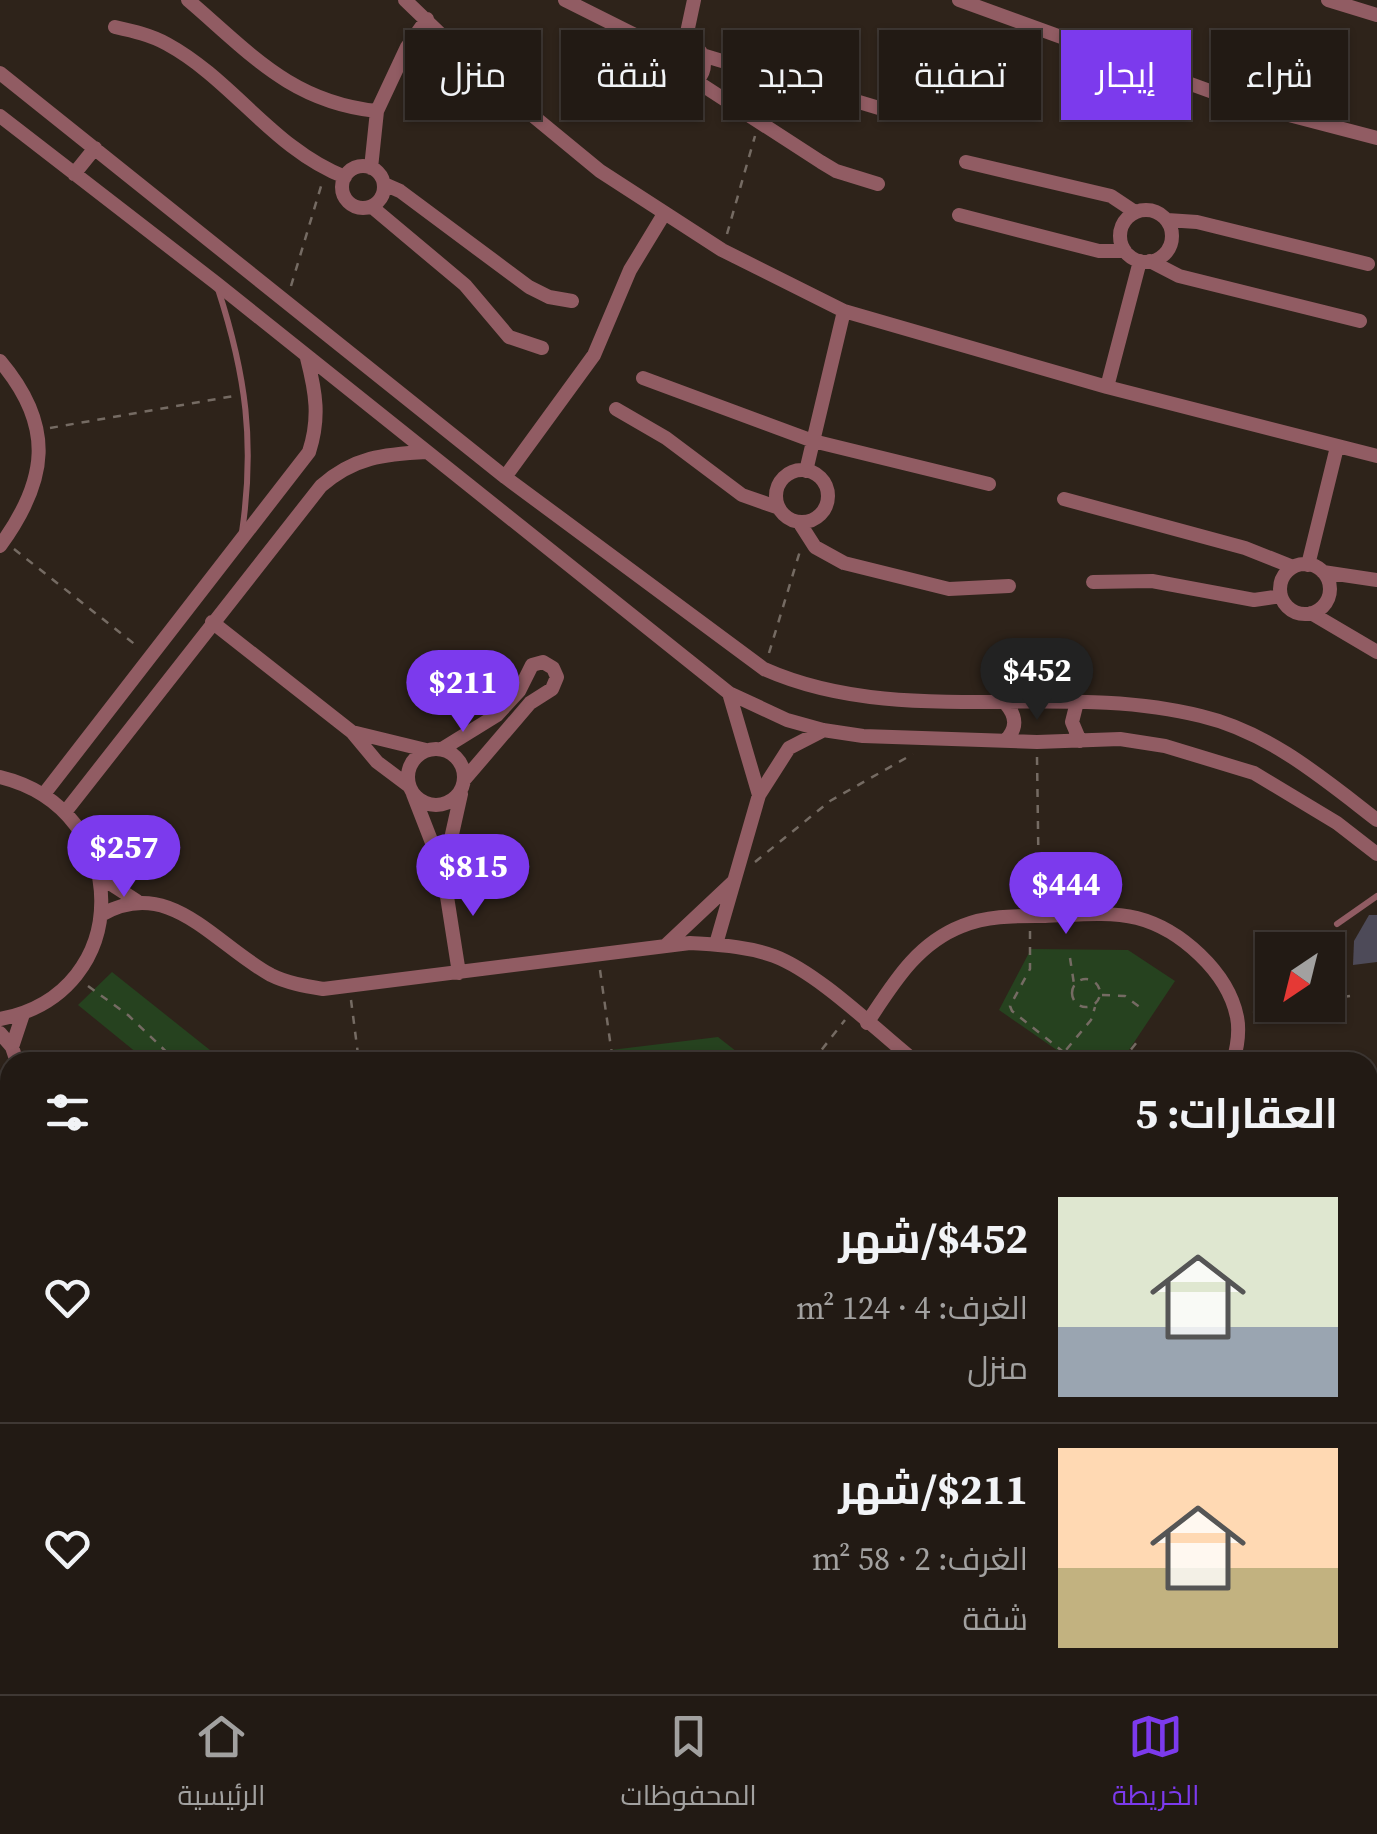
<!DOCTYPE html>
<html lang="ar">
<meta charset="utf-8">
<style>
body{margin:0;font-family:"Source Serif 4",Cairo,serif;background:#2e2722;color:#f1f3f6;direction:rtl;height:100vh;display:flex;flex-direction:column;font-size:38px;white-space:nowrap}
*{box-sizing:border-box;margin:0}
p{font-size:32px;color:#a2a1a0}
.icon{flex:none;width:55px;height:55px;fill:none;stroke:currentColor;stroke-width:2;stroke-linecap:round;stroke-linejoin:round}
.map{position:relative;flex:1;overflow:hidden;direction:ltr}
.side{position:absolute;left:0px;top:1052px;width:1378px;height:642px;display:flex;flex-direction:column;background:#221a14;border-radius:30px 30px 0 0;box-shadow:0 2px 8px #0004,0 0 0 2px #3f3834;direction:rtl}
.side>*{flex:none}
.guide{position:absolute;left:30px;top:30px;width:1318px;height:90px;direction:rtl;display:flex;gap:20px}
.needle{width:65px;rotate:215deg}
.tools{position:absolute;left:1255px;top:932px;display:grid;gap:20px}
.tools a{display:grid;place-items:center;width:90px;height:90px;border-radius:0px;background:#221a14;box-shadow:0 2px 8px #0004,0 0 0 2px #3f3834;font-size:50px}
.price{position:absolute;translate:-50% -85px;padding:0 22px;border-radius:35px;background:#7c3aed;color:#fff;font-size:32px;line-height:65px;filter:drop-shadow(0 2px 5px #0008)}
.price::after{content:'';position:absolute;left:50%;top:60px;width:30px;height:22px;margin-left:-15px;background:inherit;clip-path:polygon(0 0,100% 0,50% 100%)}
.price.active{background:#222;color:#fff}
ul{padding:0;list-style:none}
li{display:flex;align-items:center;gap:30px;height:250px;padding:0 40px}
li+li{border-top:2px solid #3f3834}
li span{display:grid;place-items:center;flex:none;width:280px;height:200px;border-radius:0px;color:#555}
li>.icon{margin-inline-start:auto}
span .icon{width:120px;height:120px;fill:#fffc;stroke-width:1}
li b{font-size:42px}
h2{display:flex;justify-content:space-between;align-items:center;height:120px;padding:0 40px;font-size:42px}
.chip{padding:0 35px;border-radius:0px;background:#221a14;box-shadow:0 2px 8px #0004,0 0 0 2px #3f3834;font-size:35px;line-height:90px}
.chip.active{background:#7c3aed;color:#fff}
.tab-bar{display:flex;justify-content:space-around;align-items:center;height:140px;border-top:2px solid #3f3834;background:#221a14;font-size:28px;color:#a2a1a0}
.tab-bar a{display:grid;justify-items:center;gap:5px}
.tab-bar .active{color:#7c3aed}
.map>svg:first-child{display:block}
.green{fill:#26421f}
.building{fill:#4d4a58}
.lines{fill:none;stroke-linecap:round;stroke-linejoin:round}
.path{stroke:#756b63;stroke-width:2.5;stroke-dasharray:8 8;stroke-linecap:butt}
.service{stroke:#915c63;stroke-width:6}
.minor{stroke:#915c63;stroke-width:14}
.tertiary{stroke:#915c63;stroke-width:18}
</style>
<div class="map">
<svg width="1377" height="1694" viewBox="0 0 1377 1694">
<rect width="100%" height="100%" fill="#2e231a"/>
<!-- green -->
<path class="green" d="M1031,949L1128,950L1175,981L1121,1062H1074L999,1010Z
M112,972L225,1062H148L78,1005Z
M718,1037L750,1062H512Z"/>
<!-- building -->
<path class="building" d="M1369,915H1377V962L1353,965L1354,941Z"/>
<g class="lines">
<!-- path -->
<path class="path" d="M727,234L755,136
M291,286L322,183
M50,428L234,396
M14,549L137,646
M769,653L800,551
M1037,757L1039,899
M755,862L830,801L913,754
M1030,931V969L1010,1006L1012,1011L1076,1062
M1070,958L1074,984
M600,970L613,1062
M1072 993a14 14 0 1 1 28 0a14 14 0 1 1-28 0Z
M88,986L128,1015L177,1062
M1102,995L1125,996L1145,1011
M1328,999L1350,996
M351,1000L359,1062
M1253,1013L1297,1005
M812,1062L845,1020
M1056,1062L1091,1020L1095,1007
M1121,1062L1137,1042
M1368,1594L1377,1590
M1368,1625L1377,1629
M185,1685L189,1694
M771,1685L772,1694
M475,1686L489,1694
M22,1694V1685
M200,1694L204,1685"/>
<!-- service -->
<path class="service" d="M218,289C246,375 255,443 242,532
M1337,924L1377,896"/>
<!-- minor -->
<path class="minor" d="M188,0C250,53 291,102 377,111
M405,0L481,73L600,171L722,250L844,311L1107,387L1377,456
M565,0L665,50
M959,0L1243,103L1377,138
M1328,0L1377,15
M115,27C133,31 151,35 167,44C233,80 273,149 345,177
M685,42L694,0
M660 64a22 22 0 1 1 44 0a22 22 0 1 1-44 0Z
M702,55L889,111
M0,73L505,477L764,669C901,730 1060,680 1201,716C1269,732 1324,779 1377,820
M696,81L821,162L836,171L878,184
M0,116L216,283L729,693L787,720L823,730L863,736L1037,742L1120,739L1165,746L1254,773L1337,823L1377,854
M966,162L1111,196L1135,212
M342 187a21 21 0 1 1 42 0a21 21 0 1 1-42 0Z
M371,168L377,111L407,47L427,19
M74,174L95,148
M384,184L400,191L529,287L549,297L572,301
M372,207L465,285L509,337L542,348
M1120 236a26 26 0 1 1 52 0a26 26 0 1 1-52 0Z
M959,215L1099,251H1125
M1167,220L1197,222L1368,264
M1150,261L1179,276L1360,321
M0,361C55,426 48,480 0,546
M643,378L813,441L989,484
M1107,387L1140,261
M616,409L666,438L742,495L779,508
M776 496a26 26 0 1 1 52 0a26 26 0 1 1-52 0Z
M806,471L844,311
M505,477L594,355L630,270L664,214
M1064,499L1245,548L1293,567
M799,522L815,547L844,563L949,589L1009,586
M1280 589a25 25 0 1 1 50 0a25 25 0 1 1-50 0Z
M1308,565L1337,447
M1323,572L1377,580
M1093,582L1152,581L1254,600L1281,596
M1311,613L1377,652
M212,622L352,732L377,762L409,786
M729,693L759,795
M1077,702L1072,722L1080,741
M352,732L426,750
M1005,741C1017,729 1017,717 1006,704
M408 777a28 28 0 1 1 56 0a28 28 0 1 1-56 0Z
M442,749L497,715L519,691L532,665L543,662L553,668L557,677L552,689L530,703L464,780
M0,777C133,809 137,993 0,1019
M44,794L309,452C320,418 316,393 307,358
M413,794L443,871L459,973
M66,811L321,486C354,457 384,454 427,452
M444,870L461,794
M100,877L137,901
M101,915C169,875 214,944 271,975C287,983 305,986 323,989L690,943C718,945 747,946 774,956C819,973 877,1031 916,1062
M716,944L759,795L789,748L822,731
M665,946L733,882
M867,1023C893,984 916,944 962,926C988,915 1017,916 1045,916C1075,915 1108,911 1137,918C1180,929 1228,972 1237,1017C1240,1032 1237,1048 1233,1062
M0,1033L12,1047L17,1062
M12,1047L23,1014
M1368,1321L1377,1309
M0,1353L10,1348
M0,1595H10
M0,1618H10
M0,1655H10
M443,1685L461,1694
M517,1685L529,1694
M554,1685L566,1694
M958,1694L966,1685
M1074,1694L1081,1685"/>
<!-- tertiary -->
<path class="tertiary" d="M1368,1225L1377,1213
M1368,1282L1377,1271
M997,1694L1005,1685
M1044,1694L1051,1685"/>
</g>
</svg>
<div class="tools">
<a><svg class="needle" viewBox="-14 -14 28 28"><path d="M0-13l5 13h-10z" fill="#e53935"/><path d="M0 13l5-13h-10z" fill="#a2a1a0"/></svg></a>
</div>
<b class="price active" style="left:1037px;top:723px">$452</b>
<b class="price" style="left:463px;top:735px">$211</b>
<b class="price" style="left:124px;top:900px">$257</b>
<b class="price" style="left:473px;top:919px">$815</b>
<b class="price" style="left:1066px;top:937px">$444</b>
<div class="guide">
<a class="chip">شراء</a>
<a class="chip active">إيجار</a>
<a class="chip">تصفية</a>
<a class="chip">جديد</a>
<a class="chip">شقة</a>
<a class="chip">منزل</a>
</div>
<section class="side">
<h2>العقارات: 5<svg class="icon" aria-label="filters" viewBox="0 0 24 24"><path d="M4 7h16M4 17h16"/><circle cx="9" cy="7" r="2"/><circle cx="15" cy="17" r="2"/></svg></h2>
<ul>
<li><span style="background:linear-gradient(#dfe7d0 65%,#9aa5b1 0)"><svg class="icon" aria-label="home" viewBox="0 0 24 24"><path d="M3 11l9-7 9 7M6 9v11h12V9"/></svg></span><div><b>$452/شهر</b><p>الغرف: 4 · 124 m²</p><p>منزل</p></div><svg class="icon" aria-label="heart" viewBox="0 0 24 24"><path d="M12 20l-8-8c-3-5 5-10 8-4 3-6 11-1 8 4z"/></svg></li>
<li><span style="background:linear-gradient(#ffd9b3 60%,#c2b280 0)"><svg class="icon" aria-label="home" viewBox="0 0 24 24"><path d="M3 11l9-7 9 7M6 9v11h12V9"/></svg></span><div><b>$211/شهر</b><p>الغرف: 2 · 58 m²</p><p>شقة</p></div><svg class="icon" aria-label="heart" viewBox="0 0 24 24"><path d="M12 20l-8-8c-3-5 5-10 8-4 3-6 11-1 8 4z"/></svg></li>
</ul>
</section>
</div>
<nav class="tab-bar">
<a class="active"><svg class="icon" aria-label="map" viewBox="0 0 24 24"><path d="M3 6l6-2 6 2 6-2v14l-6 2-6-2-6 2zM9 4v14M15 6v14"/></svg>الخريطة</a>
<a><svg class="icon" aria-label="saved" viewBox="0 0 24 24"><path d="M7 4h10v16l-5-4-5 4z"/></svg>المحفوظات</a>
<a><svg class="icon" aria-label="home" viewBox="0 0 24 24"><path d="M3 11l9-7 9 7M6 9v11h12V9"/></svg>الرئيسية</a>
</nav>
